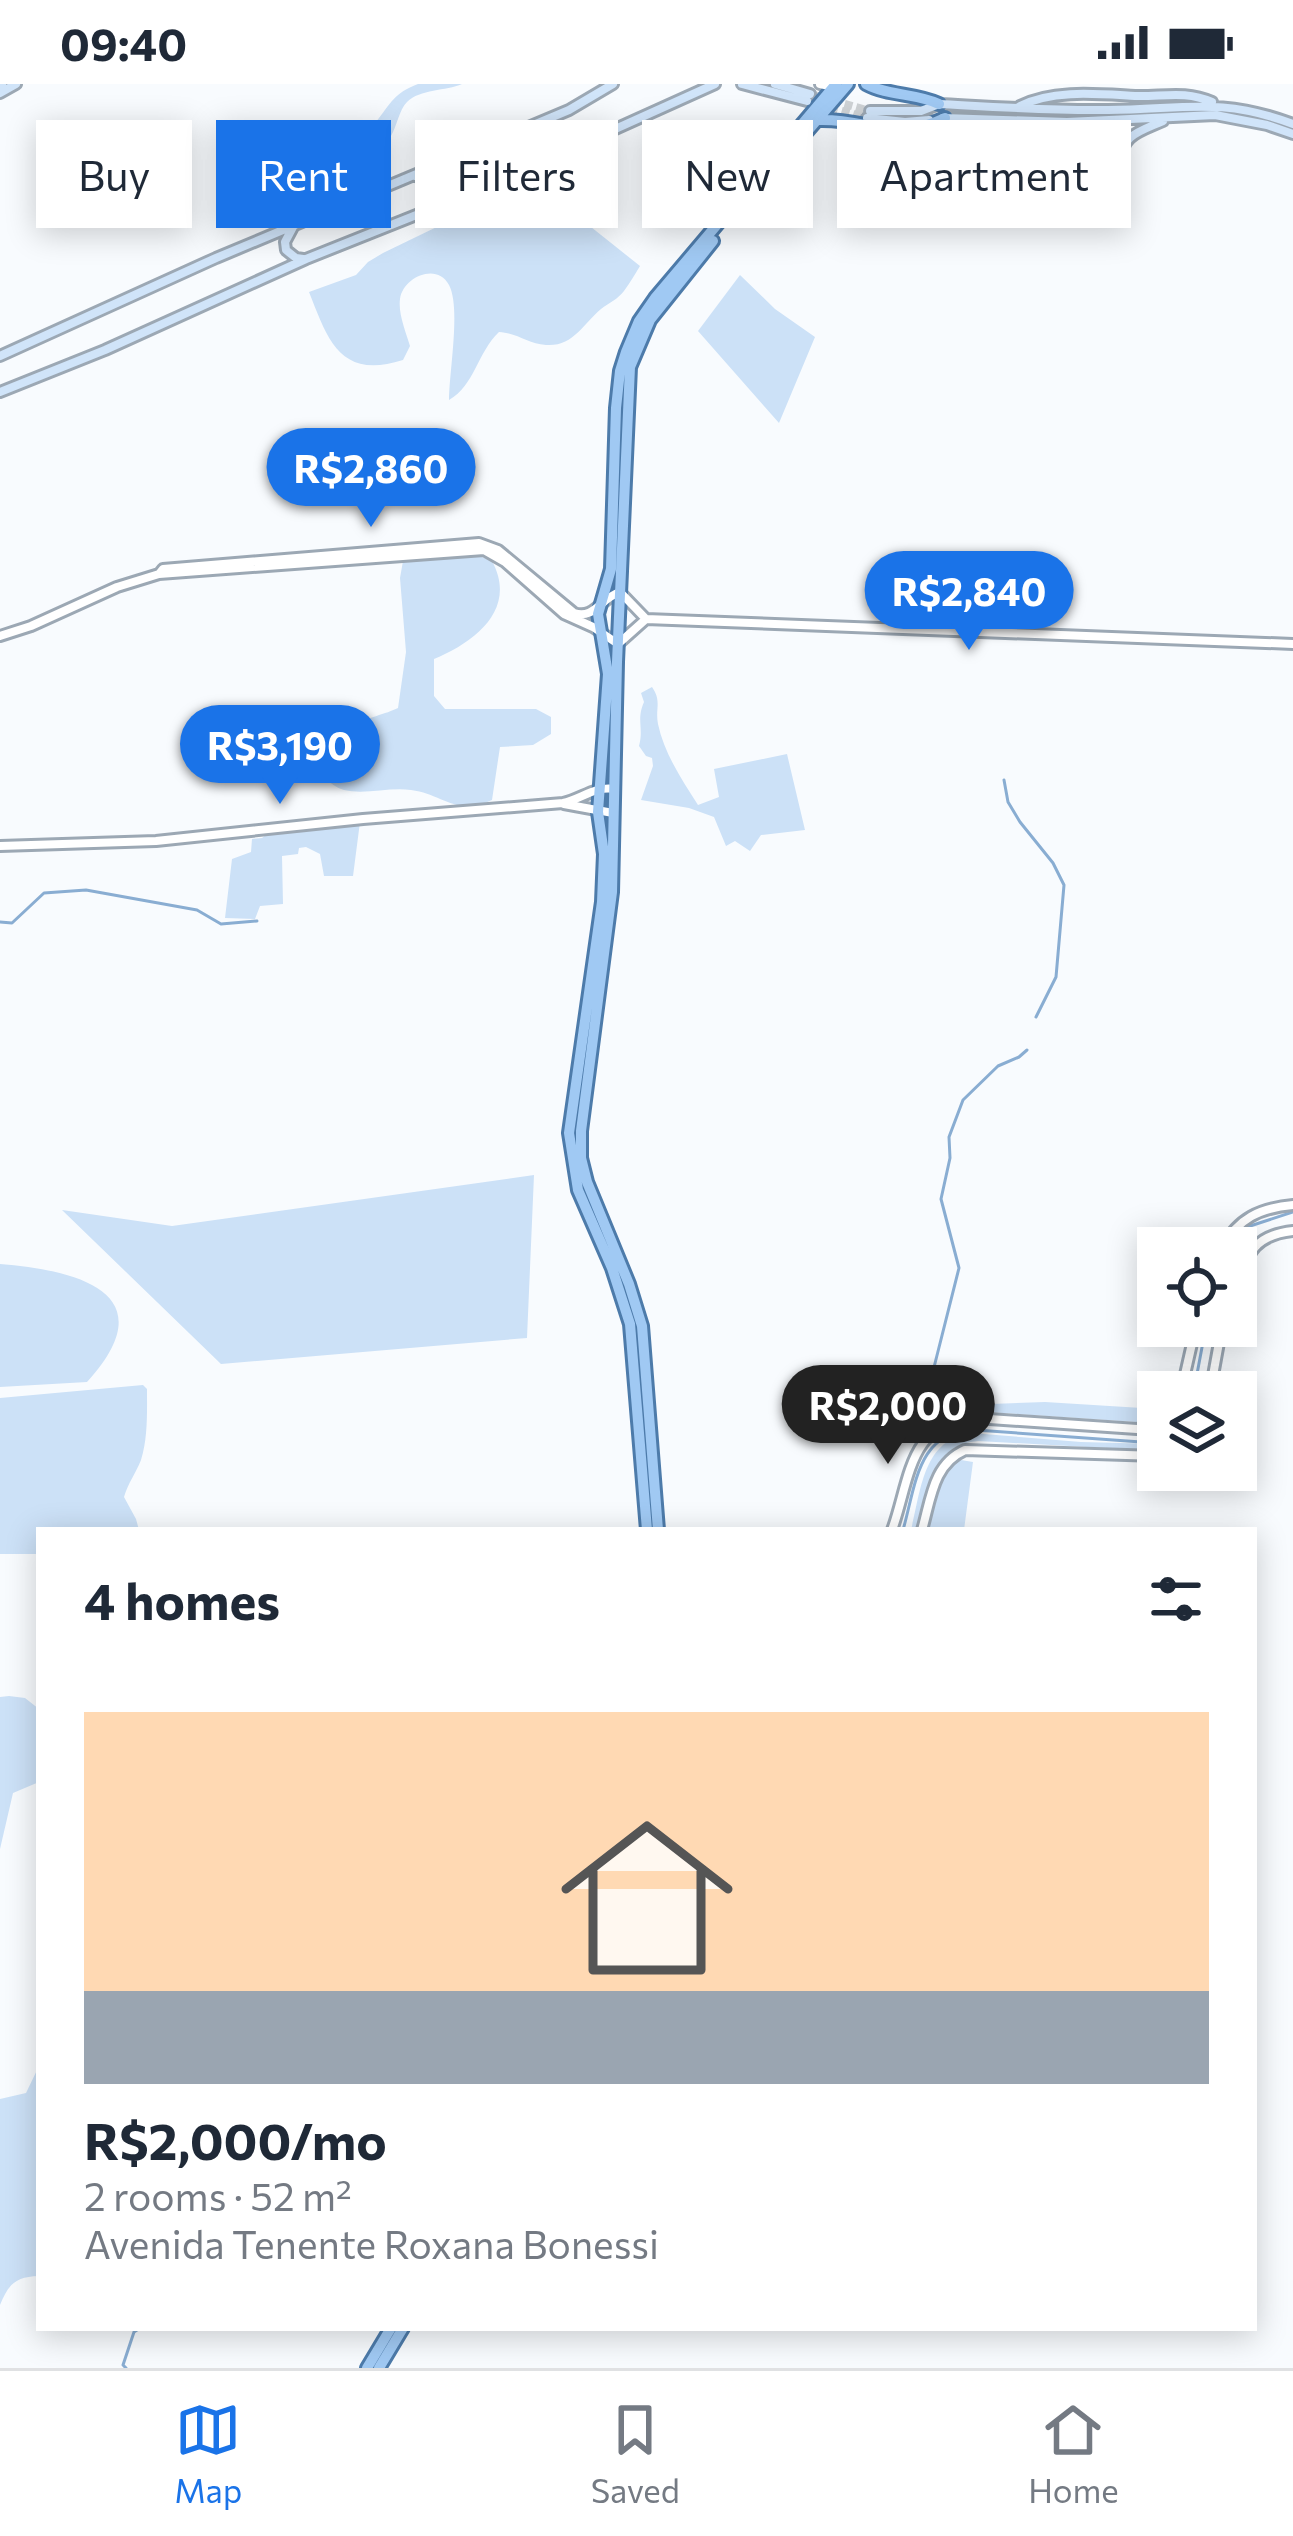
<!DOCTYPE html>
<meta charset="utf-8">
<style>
body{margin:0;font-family:Commissioner,sans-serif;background:#f2f2f3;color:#1f2937;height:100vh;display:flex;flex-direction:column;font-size:45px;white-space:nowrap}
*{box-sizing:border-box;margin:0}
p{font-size:39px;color:#747a83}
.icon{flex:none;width:66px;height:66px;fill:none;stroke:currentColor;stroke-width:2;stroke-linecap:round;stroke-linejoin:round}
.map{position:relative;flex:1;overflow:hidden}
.details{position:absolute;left:36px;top:1443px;width:1221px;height:804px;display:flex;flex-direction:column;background:#fff;border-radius:0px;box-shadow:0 6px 30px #0003}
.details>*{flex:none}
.hud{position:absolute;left:36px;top:36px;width:1221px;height:108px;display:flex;gap:24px}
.controls{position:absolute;left:1137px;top:1143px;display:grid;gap:24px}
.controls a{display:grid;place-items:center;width:120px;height:120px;border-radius:0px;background:#fff;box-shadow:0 6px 30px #0003;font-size:60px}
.price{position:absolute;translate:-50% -102px;padding:0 27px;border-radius:42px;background:#1a73e8;color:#fff;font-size:39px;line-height:78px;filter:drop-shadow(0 3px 6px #0008)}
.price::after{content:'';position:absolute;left:50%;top:72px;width:36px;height:27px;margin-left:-18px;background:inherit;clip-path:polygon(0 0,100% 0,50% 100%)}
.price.selected{background:#222;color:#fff}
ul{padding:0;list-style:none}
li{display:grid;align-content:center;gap:24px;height:636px;padding:0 48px}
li+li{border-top:3px solid #e0e1e3}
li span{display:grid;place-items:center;height:372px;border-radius:0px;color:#555}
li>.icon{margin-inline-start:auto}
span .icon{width:216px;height:216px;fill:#fffc;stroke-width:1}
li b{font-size:51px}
h2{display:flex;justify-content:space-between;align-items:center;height:144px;padding:0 48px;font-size:51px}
.tag{padding:0 42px;border-radius:0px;background:#fff;box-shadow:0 6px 30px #0003;font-size:42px;line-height:108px}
.tag.selected{background:#1a73e8;color:#fff}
.status{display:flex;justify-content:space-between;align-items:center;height:84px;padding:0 60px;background:#fff;direction:ltr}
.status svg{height:33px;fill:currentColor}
.tabs{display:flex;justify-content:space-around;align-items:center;height:168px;border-top:3px solid #e0e1e3;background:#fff;font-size:33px;color:#747a83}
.tabs a{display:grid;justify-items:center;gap:6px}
.tabs .selected{color:#1a73e8}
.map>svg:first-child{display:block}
.green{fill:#cce1f7}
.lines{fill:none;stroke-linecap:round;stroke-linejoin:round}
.stream{stroke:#89add2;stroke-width:3}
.secondary-tunnel{stroke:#ced2d5;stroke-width:8;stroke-dasharray:8 4;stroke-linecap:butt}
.tertiary-casing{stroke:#9ca8b4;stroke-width:14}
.secondary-casing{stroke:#9ca8b4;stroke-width:14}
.primary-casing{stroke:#4d7baa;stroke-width:16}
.tertiary{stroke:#fff;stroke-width:8}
.secondary{stroke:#d0e4f9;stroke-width:8}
.primary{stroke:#a0c9f3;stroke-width:10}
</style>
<div class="status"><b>09:40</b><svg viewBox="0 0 49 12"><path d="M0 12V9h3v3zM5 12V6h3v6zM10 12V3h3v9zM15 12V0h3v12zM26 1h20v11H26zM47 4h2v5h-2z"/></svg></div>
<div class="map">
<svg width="1293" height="2284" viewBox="0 0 1293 2284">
<rect width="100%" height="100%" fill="#f8fbfe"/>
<!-- green -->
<path class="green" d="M418,0H462C446,7 420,5 407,18C399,26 397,42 391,52C372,85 319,127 280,104L279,89C321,95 351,70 376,38C391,19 394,9 418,0Z
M534,104L557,106L591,143L640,182C635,190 630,199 624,207C618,215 609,219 601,225C583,240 573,263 546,261C528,260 518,249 499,248C477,269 475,301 449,316C449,288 461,224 449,201C437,178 403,193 400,215C398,230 406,248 410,262L403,276C340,296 328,256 309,208L356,191L368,178L383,169L480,122Z
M740,191L775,225L815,253L779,339L698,247Z
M477,471L492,477C518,525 475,558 434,575V612L445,625H536L551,633V650L533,661L500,663L492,716C456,733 443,710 411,706C389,703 365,711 344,706C333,703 320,692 319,680C314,642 374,636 398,624L406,568L400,494L403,477Z
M652,603C662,617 655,625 658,640C664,669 682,696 698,721L719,713L714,685L787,670L805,746L761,751L750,767L735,757L726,762L714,733L689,724L641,716L653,682L652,674L646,672L639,662C644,644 636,636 644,618L641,609Z
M360,738L353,792H324L320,770L306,763L299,764L298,770L282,772L283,820L260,822L255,835L225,834L232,775L251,768L252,755L262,754L271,747Z
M534,1091L527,1254L221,1280L62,1126L172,1142Z
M0,1180C77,1186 168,1209 87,1298L0,1303Z
M143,1301L147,1305C147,1328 148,1354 141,1376C136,1389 128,1399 124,1413L136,1435L139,1446H39V1470H0V1314Z
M1045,1318L1158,1325V1332L1136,1338L972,1327L956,1329L935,1338V1327L991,1320Z
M971,1349L1081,1358L1158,1360V1367L978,1357C931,1360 927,1410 917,1446H911C921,1407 923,1355 971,1349Z
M955,1375L973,1378L964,1446H928L943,1390Z
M9,1612L25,1614L39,1625V1698L13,1709L0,1765V1613Z
M39,1982V2192C16,2193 9,2199 0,2221V2015L26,2009Z"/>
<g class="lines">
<!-- stream -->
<path class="stream" d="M1004,696L1008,718L1020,738L1053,779L1064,801L1056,893L1036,933
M0,838L12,839L44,809L86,806L197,826L221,840L257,837
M1233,1164L1247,1143L1293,1128
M1196,1308L1197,1290L1206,1242
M926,1315L959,1184L941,1115L950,1074L949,1053L963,1016L998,982L1019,973L1027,966
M903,1446C916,1401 917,1346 976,1346L1141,1358L1158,1356
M126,2284L123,2281L134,2248L140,2244"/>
<!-- secondary-tunnel -->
<path class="secondary-tunnel" d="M810,10L870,27
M807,17L867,34"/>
<defs>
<path id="tertiary" d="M820,0L834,3
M159,490L484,466L505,478L564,530L593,543L618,560L646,535L1293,560
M0,552L31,542L117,503L159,490L163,485L479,459L498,466L574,529C594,536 601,514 620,508L646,535
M564,720L613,729
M0,762L156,757L363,735L563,719C581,715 595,702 614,705
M1222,1164C1238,1134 1260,1124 1293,1121
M1236,1201C1249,1168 1255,1151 1293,1147
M1181,1308L1196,1242
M1210,1308L1222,1242
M892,1446C910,1397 908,1337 975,1334L1137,1345L1158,1339
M922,1446C931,1415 933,1380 965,1366L1158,1372"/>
<path id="secondary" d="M742,0L807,17
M775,0L810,10
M0,1L2,0
M0,9L16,0
M1020,22C1053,5 1099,10 1135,12C1162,13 1185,6 1212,18
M870,27H921L939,20C995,23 1052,27 1108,26C1181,26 1219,12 1293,40
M867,34L905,38L929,36
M943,34L1067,38L1215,31L1267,41L1293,50
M1048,41L1121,78C1120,51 1141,47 1163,37
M415,92L436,95L441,99L442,114L434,124
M293,143L285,158L286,166L296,174L303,175
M0,272L216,174L569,26L613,0
M0,308L105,266L306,175L489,102L715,0"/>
<path id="primary" d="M866,0C888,12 916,9 939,20
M818,36C870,34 891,60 945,34
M748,116L848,0
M647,1446L630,1240L612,1184L578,1106L569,1049L602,818L604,770L598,728L608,590L598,530L611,485L616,324L620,287L626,268L639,237L655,214L836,0
M658,1446L642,1242L629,1200L587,1098L581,1074V1047L612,808L617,578L630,283L650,236L713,157
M367,2284L391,2244
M379,2284L403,2244"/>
</defs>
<!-- tertiary casing -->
<use href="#tertiary" class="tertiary-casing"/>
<!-- secondary casing -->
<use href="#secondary" class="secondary-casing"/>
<!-- primary casing -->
<use href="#primary" class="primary-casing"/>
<!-- tertiary -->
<use href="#tertiary" class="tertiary"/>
<!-- secondary -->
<use href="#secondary" class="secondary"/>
<!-- primary -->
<use href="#primary" class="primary"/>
</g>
</svg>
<div class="controls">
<a><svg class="icon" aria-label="locate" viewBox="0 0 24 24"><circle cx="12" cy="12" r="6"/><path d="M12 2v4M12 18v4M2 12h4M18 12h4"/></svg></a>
<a><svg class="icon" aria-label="layers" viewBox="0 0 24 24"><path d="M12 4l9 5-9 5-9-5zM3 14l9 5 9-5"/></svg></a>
</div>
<b class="price" style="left:371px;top:446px">R$2,860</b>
<b class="price" style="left:969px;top:569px">R$2,840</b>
<b class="price" style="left:280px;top:723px">R$3,190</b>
<b class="price selected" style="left:888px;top:1383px">R$2,000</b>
<div class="hud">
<a class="tag">Buy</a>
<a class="tag selected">Rent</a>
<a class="tag">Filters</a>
<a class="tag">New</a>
<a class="tag">Apartment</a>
</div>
<section class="details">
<h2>4 homes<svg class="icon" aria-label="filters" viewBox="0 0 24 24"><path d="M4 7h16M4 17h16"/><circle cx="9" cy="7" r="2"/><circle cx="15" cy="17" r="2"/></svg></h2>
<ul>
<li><span style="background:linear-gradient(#ffd9b3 75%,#9aa5b1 0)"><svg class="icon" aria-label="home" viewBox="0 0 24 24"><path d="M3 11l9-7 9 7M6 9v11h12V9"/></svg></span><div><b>R$2,000/mo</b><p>2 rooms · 52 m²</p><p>Avenida Tenente Roxana Bonessi</p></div></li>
</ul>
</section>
</div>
<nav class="tabs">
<a class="selected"><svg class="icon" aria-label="map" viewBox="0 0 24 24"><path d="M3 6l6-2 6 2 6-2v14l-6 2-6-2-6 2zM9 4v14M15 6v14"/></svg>Map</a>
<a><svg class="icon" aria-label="saved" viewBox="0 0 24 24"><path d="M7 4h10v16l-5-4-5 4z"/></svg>Saved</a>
<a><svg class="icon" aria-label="home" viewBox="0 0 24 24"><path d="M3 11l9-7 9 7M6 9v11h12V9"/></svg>Home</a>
</nav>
